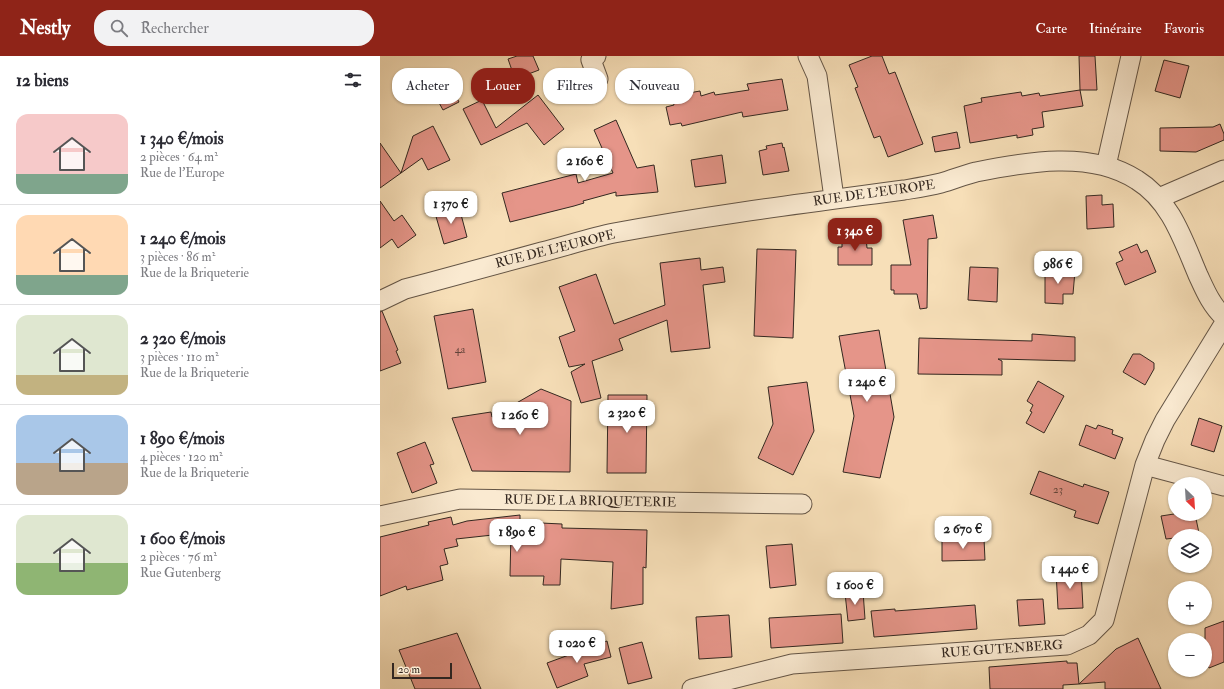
<!DOCTYPE html>
<html lang="fr">
<meta charset="utf-8">
<style>
body{margin:0;font-family:"IM FELL Double Pica",serif;background:#f2f2f3;color:#2b2b33;height:100vh;display:flex;flex-direction:column;font-size:15px;white-space:nowrap}
*{box-sizing:border-box;margin:0}
p{font-size:13px;color:#7c7c81}
.icon{flex:none;width:22px;height:22px;fill:none;stroke:currentColor;stroke-width:2;stroke-linecap:round;stroke-linejoin:round}
.map{position:relative;flex:1;overflow:hidden}
.side{display:flex;flex-direction:column;background:#fff;width:380px}
.side>*{flex:none}
.hud{position:absolute;left:12px;top:12px;width:380px;height:36px;display:flex;gap:8px}
.needle{width:26px;rotate:155deg}
.controls{position:absolute;left:788px;top:421px;display:grid;gap:8px}
.controls a{display:grid;place-items:center;width:44px;height:44px;border-radius:50%;background:#fff;box-shadow:0 1px 3px #0004;font-size:20px}
.scale{position:absolute;left:12px;bottom:10px;width:60px;box-sizing:border-box;padding-left:4px;border:2px solid #332720;border-top:0;font-size:11px;line-height:14px;white-space:nowrap;color:#332720;-webkit-text-stroke:3px #faead1;paint-order:stroke}
.price{position:absolute;translate:-50% -34px;padding:0 9px;border-radius:8px;background:#fff;color:#222;font-size:13px;line-height:26px;filter:drop-shadow(0 1px 2px #0008)}
.price::after{content:'';position:absolute;left:50%;top:24px;width:12px;height:9px;margin-left:-6px;background:inherit;clip-path:polygon(0 0,100% 0,50% 100%)}
.price.current{background:#8f2418;color:#fff}
ul{padding:0;list-style:none}
li{display:flex;align-items:center;gap:12px;height:100px;padding:0 16px}
li+li{border-top:1px solid #e1e1e2}
li span{display:grid;place-items:center;flex:none;width:112px;height:80px;border-radius:12px;color:#555}
li>.icon{margin-inline-start:auto}
span .icon{width:48px;height:48px;fill:#fffc;stroke-width:1}
li b{font-size:17px}
h2{display:flex;justify-content:space-between;align-items:center;height:48px;padding:0 16px;font-size:17px}
.tag{padding:0 14px;border-radius:16px;background:#fff;box-shadow:0 1px 3px #0004;font-size:14px;line-height:36px}
.tag.current{background:#8f2418;color:#fff}
header{display:flex;align-items:center;gap:24px;box-sizing:border-box;height:56px;padding:0 20px;background:#8f2418;color:#fff}
header strong{font-size:19px}
nav{display:flex;gap:22px;margin-inline-start:auto;font-size:14px}
.search{width:280px;height:36px;background:#f2f2f3;display:flex;align-items:center;gap:10px;box-sizing:border-box;padding:0 14px;border-radius:16px;color:#7c7c81;font-size:15px}
main{display:flex;flex:1;min-height:0}
.map>svg:first-child{display:block}
.building{fill:#e59589;stroke:#332720}
.lines{fill:none;stroke-linecap:round;stroke-linejoin:round}
.street-casing{stroke:#645546;stroke-width:21}
.street{stroke:#faead1;stroke-width:19}
.labels{text-anchor:middle;dominant-baseline:central;stroke-width:3.5;stroke-linejoin:round;paint-order:stroke}
.number-label{font-size:11px;fill:#60423a}
.street-label{font-size:13px;fill:#332720;stroke:#faead1}
</style>
<header>
<strong>Nestly</strong>
<div class="search"><svg class="icon" aria-label="search" viewBox="0 0 24 24"><circle cx="10" cy="10" r="6"/><path d="M15 15l6 6"/></svg>Rechercher</div>
<nav><a>Carte</a><a>Itinéraire</a><a>Favoris</a></nav>
</header>
<main>
<section class="side">
<h2>12 biens<svg class="icon" aria-label="filters" viewBox="0 0 24 24"><path d="M4 7h16M4 17h16"/><circle cx="9" cy="7" r="2"/><circle cx="15" cy="17" r="2"/></svg></h2>
<ul>
<li><span style="background:linear-gradient(#f6c9c9 75%,#7fa58c 0)"><svg class="icon" aria-label="home" viewBox="0 0 24 24"><path d="M3 11l9-7 9 7M6 9v11h12V9"/></svg></span><div><b>1 340 €/mois</b><p>2 pièces · 64 m²</p><p>Rue de l'Europe</p></div></li>
<li><span style="background:linear-gradient(#ffd9b3 75%,#7fa58c 0)"><svg class="icon" aria-label="home" viewBox="0 0 24 24"><path d="M3 11l9-7 9 7M6 9v11h12V9"/></svg></span><div><b>1 240 €/mois</b><p>3 pièces · 86 m²</p><p>Rue de la Briqueterie</p></div></li>
<li><span style="background:linear-gradient(#dfe7d0 75%,#c2b280 0)"><svg class="icon" aria-label="home" viewBox="0 0 24 24"><path d="M3 11l9-7 9 7M6 9v11h12V9"/></svg></span><div><b>2 320 €/mois</b><p>3 pièces · 110 m²</p><p>Rue de la Briqueterie</p></div></li>
<li><span style="background:linear-gradient(#a9c7e8 60%,#b9a48a 0)"><svg class="icon" aria-label="home" viewBox="0 0 24 24"><path d="M3 11l9-7 9 7M6 9v11h12V9"/></svg></span><div><b>1 890 €/mois</b><p>4 pièces · 120 m²</p><p>Rue de la Briqueterie</p></div></li>
<li><span style="background:linear-gradient(#dfe7d0 60%,#8fb573 0)"><svg class="icon" aria-label="home" viewBox="0 0 24 24"><path d="M3 11l9-7 9 7M6 9v11h12V9"/></svg></span><div><b>1 600 €/mois</b><p>2 pièces · 76 m²</p><p>Rue Gutenberg</p></div></li>
</ul>
</section>
<div class="map">
<svg width="844" height="633" viewBox="0 0 844 633">
<rect width="100%" height="100%" fill="#f7dfb8"/>
<filter id="stains"><feTurbulence type="fractalNoise" baseFrequency=".005" numOctaves="4"/><feColorMatrix values="0 0 0 0 .2 0 0 0 0 .09 0 0 0 0 .02 0 0 0 .5 -.17"/></filter>
<radialGradient id="worn" r=".72"><stop offset=".6" stop-color="#630" stop-opacity="0"/><stop offset="1" stop-color="#630" stop-opacity=".3"/></radialGradient>
<!-- building -->
<path class="building" d="M137,0H153L159,14L135,23L128,3Z
M492,0H502L509,18L515,16L543,88L508,101L500,80L494,82L475,32L478,31L469,9Z
M699,0H715L717,34H700Z
M784,4L809,10L800,42L775,35Z
M66,21L79,46L63,54L51,32Z
M402,23L408,54L363,61L362,56L302,70L301,67L290,69L286,51L294,49L292,40L320,35L321,40L334,36L335,39L369,34L367,28Z
M700,34L703,50L662,56L664,71L652,73L653,79L637,82V79L590,87L584,50L602,46L601,42L641,36L642,40L659,37L660,40Z
M158,39L184,73L164,89L147,67L101,89L83,53L102,44L116,72Z
M236,64L257,112L274,109L278,136L236,140V136L203,145L204,147L194,150L130,166L122,137L196,118L198,127L233,117L214,74Z
M840,68L844,78V84L816,96L780,95V72L833,71Z
M53,70L70,104L48,114L42,102L21,117L33,80Z
M577,76L580,92L555,96L552,81Z
M0,87L21,117L0,132Z
M402,87L403,92L404,91L409,115L383,119L379,95L387,93L386,90Z
M342,99L346,127L315,131L311,104Z
M722,139V149L733,148L734,171L707,173L706,140Z
M0,145L14,165L22,159L36,179L18,192L12,183L0,192Z
M79,151L87,181L64,188L55,157Z
M553,159L557,182L548,183L547,252L540,253L537,238H514V234H511V209H531L523,164Z
M462,181H486L487,192H492V209H458V191H462Z
M757,188L761,197L767,194L776,216L745,229L736,207L743,204L739,196Z
M377,193L416,194L413,282L374,280Z
M320,202L321,214L343,211L345,226L323,229L330,292L291,296L287,264L239,283L243,294L212,305L221,342L201,347L191,316L205,308L189,311L179,281L195,275L179,231L216,218L234,268L285,249L280,207Z
M590,211L618,212L617,246L588,244Z
M665,214L695,215L693,238H683V248L665,247Z
M93,253L106,326L68,333L54,260Z
M2,255L18,294L16,295L21,307L0,315V256Z
M499,274L514,361L500,422L463,416L474,360L459,280Z
M652,278L695,281V305L618,303L622,305V319L538,318L539,282L652,285Z
M753,298H760L774,307V313L765,329L743,316Z
M658,325L684,340L664,377L646,367L652,356L650,355L653,349L647,345Z
M427,326L434,375L413,419L378,402L393,368L388,331Z
M161,333L191,345L190,416L92,415L72,362L111,356L112,361Z
M228,339H267L266,417H227Z
M819,362L842,370L834,396L811,389Z
M706,369L716,373L718,369L733,374L732,378L743,382L735,403L699,389Z
M45,386L54,408L50,409L57,427L32,437L17,397Z
M659,415L703,431L704,428L729,436L718,468L694,461L696,455L650,438Z
M794,458H815L819,477L795,480V482L786,483L781,460Z
M140,459V466L182,468V472L267,474L266,512L263,511V548L231,553L233,506L181,503L180,529H163L164,520H130L131,477L76,483L78,490L64,493L68,508L60,510L63,524L27,534L26,530L0,540V481L49,469L48,466L71,461L73,469L87,465Z
M604,483L605,504L562,505V484Z
M412,488L416,529L390,532L386,490Z
M701,514L703,552L678,553L676,515Z
M483,535L485,563L468,565L465,537Z
M663,543L665,568L639,570L637,544Z
M595,549L597,573L494,581L491,555L515,553V555Z
M461,558L463,587L391,592L389,562Z
M349,559L352,601L319,603L316,561Z
M844,565V606L829,612L825,602V572Z
M77,577L101,633H35L19,594Z
M758,582L781,633H725V626L699,628L736,593Z
M227,585L231,601L204,608L208,620L177,632L167,607Z
M262,586L272,622L248,628L239,592Z
M687,605V607H697L699,628L683,629V633H610L609,611Z"/>
<g class="lines">
<defs>
<path id="street" d="M216,0L211,4L218,23
M428,0L437,20L454,142
M726,110L751,0
M779,142L844,114
M0,245L25,233C71,221 117,208 162,196C186,190 210,182 234,177C330,159 427,147 524,134C536,132 549,130 561,127C572,124 584,119 596,116C646,106 711,94 757,124C791,145 803,184 818,219C825,234 831,249 844,261
M765,409L844,430
M0,460L80,443L422,448
M312,633L412,608L687,589L709,579L724,564L765,409L775,384L785,364L844,268"/>
</defs>
<!-- street casing -->
<use href="#street" class="street-casing"/>
<!-- street -->
<use href="#street" class="street"/>
</g>
<g class="labels">
<!-- number labels -->
<g class="number-label">
<text x="80" y="293">4a</text>
<text x="678" y="433">23</text>
</g>
<!-- street labels -->
<g class="street-label">
<text transform="translate(494 137) rotate(-8)">RUE DE L'EUROPE</text>
<text transform="translate(175 193) rotate(-14)">RUE DE L'EUROPE</text>
<text transform="translate(210 445) rotate(1)">RUE DE LA BRIQUETERIE</text>
<text transform="translate(622 593) rotate(-4)">RUE GUTENBERG</text>
</g>
</g>
<rect width="100%" height="100%" filter="url(#stains)"/>
<rect width="100%" height="100%" fill="url(#worn)"/>
</svg>
<div class="controls">
<a><svg class="needle" viewBox="-14 -14 28 28"><path d="M0-13l5 13h-10z" fill="#e53935"/><path d="M0 13l5-13h-10z" fill="#7c7c81"/></svg></a>
<a><svg class="icon" aria-label="layers" viewBox="0 0 24 24"><path d="M12 4l9 5-9 5-9-5zM3 14l9 5 9-5"/></svg></a>
<a>+</a>
<a>−</a>
</div>
<div class="scale">20 m</div>
<b class="price" style="left:205px;top:126px">2 160 €</b>
<b class="price" style="left:71px;top:169px">1 370 €</b>
<b class="price current" style="left:475px;top:196px">1 340 €</b>
<b class="price" style="left:678px;top:229px">986 €</b>
<b class="price" style="left:487px;top:347px">1 240 €</b>
<b class="price" style="left:247px;top:378px">2 320 €</b>
<b class="price" style="left:140px;top:380px">1 260 €</b>
<b class="price" style="left:583px;top:494px">2 670 €</b>
<b class="price" style="left:137px;top:497px">1 890 €</b>
<b class="price" style="left:690px;top:534px">1 440 €</b>
<b class="price" style="left:475px;top:550px">1 600 €</b>
<b class="price" style="left:197px;top:608px">1 020 €</b>
<div class="hud">
<a class="tag">Acheter</a>
<a class="tag current">Louer</a>
<a class="tag">Filtres</a>
<a class="tag">Nouveau</a>
</div>
</div>
</main>
